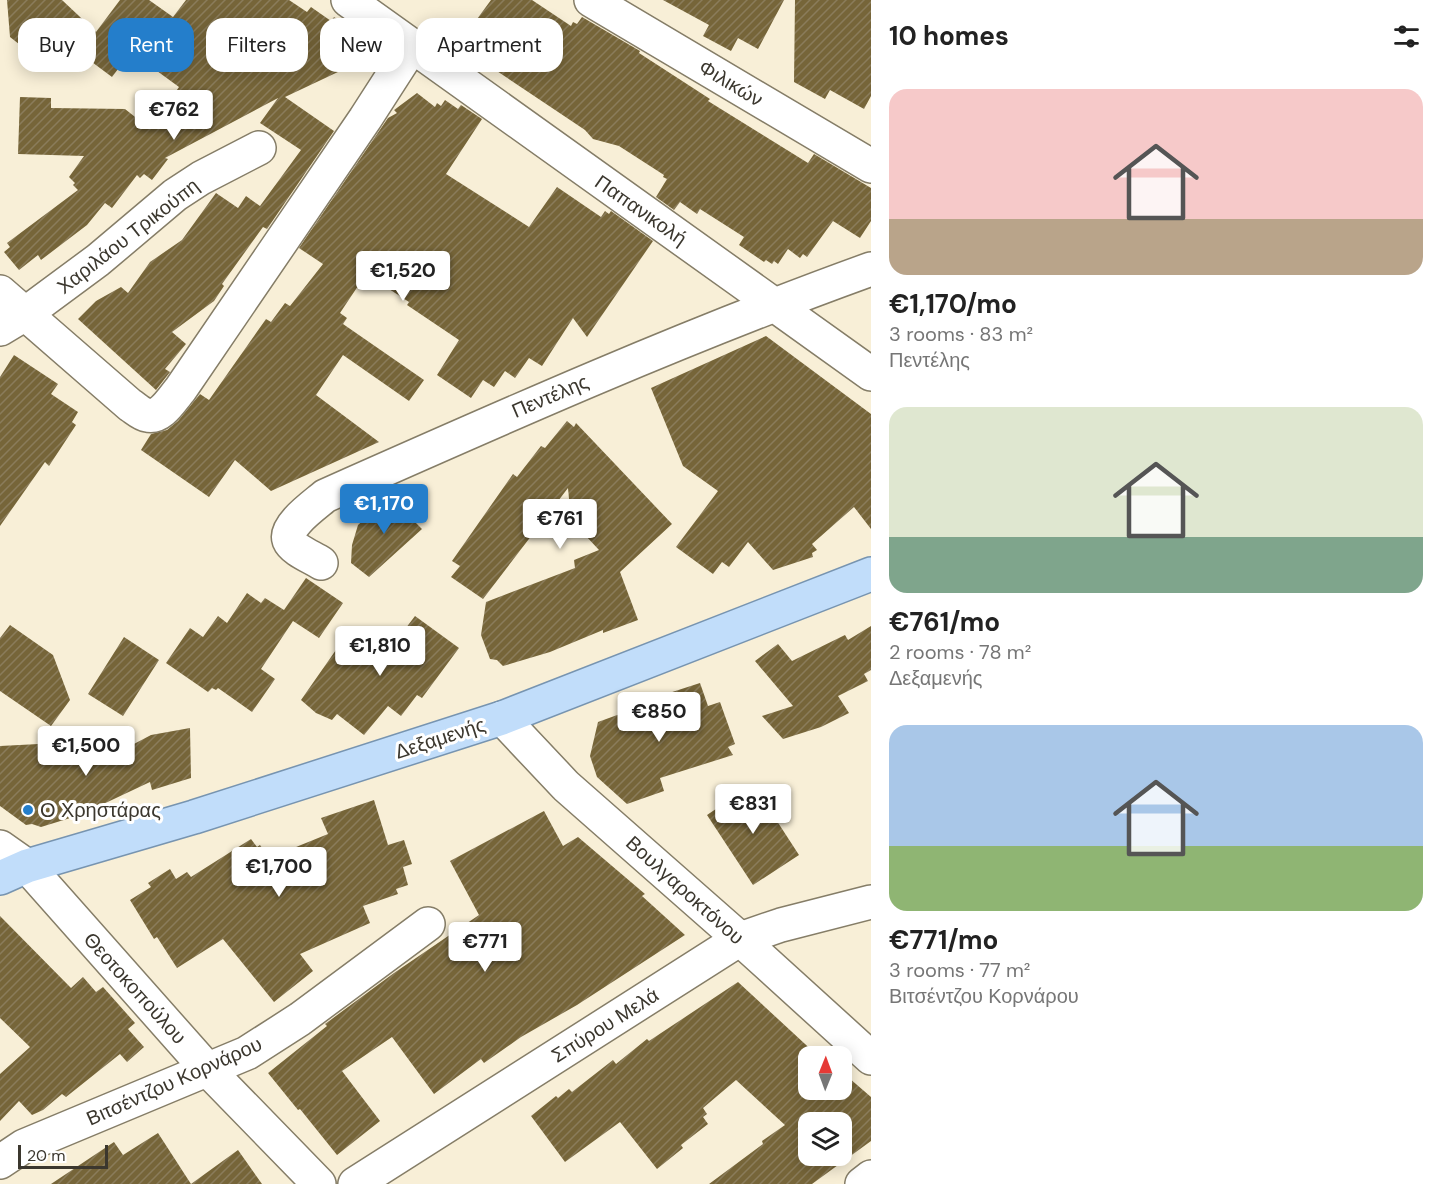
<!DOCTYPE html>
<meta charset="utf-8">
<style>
body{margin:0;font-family:"DM Sans",sans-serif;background:#f2f2f2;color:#222;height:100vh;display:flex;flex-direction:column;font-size:22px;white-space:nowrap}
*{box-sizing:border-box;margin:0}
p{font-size:20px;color:#767676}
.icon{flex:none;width:33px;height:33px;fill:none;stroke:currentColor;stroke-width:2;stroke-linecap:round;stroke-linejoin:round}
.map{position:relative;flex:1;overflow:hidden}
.details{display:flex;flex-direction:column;background:#fff;width:570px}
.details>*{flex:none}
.hud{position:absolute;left:18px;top:18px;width:570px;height:54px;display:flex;gap:12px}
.needle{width:39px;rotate:1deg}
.fabs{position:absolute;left:798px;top:1046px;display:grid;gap:12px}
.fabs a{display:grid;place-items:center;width:54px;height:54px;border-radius:12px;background:#fff;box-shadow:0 3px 15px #0003;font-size:30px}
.scale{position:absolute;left:18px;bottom:15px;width:90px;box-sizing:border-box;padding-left:6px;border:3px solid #3b372e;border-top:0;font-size:16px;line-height:21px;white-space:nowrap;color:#3b372e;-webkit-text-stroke:4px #fff;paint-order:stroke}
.price{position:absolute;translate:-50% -51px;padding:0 14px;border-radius:6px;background:#fff;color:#222;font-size:20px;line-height:39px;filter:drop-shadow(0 2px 3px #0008)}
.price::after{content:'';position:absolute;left:50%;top:36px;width:18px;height:14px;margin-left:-9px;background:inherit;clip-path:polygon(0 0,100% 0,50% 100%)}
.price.current{background:#247ecb;color:#fff}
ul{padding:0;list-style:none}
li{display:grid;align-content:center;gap:12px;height:318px;padding:0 18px}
li span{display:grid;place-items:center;height:186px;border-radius:18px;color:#555}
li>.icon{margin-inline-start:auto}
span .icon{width:108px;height:108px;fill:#fffc;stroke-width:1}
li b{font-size:26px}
h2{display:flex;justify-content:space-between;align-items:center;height:72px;padding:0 18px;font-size:26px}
.tag{padding:0 21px;border-radius:18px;background:#fff;box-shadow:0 3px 15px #0003;font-size:21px;line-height:54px}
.tag.current{background:#247ecb;color:#fff}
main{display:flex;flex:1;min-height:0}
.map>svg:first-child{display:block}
.building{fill:url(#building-hatch);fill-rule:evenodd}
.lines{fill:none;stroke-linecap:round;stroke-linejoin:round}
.minor-casing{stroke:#857d67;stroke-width:36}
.major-casing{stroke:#7794b0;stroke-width:36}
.minor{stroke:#fff;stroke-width:33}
.major{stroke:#c1ddfa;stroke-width:33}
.poi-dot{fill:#247ecb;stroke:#fff;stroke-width:2}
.labels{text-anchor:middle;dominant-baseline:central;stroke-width:6;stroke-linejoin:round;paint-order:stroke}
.street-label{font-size:20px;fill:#3b372e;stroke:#fff}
.poi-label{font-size:20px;fill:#3b372e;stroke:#fff;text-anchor:start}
</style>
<main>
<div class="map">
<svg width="871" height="1184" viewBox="0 0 871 1184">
<defs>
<pattern id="building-hatch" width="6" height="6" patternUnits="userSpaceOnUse" patternTransform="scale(1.5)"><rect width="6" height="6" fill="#766539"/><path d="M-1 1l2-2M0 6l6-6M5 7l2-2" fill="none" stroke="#8a7c5b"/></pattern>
</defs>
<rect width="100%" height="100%" fill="#f8efd7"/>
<!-- building -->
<path class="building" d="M7,0H62L96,32L120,0H149L173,17L186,0H289L307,12L311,7L331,21L334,17L357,32V63L285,97L334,131L267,229L263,227L222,284L224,286L214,301L172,332L186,344L165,369L170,372L156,390L78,319L96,301L121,287L128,293L150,262L182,240L216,193L238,208L246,196L260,206L301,150L260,123L278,98L165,158L168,159L152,180L144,174L140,178L137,175L112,208L105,203L87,225L41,260L38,255L19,270L4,252L10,247L7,243L78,190L73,185L75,183L69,177L84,156L18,154L20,97L51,98V108L125,109L149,128L162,110H165V107L179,87L131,52L112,77L53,33L52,70L10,37Z
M491,0H532L571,26L573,22L577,24L582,17L640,51L639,53L710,99L708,101L808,163L814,154L871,188V221L860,238L833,221L807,257L803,254L800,258L788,249L778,264L774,261L772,264L766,260L764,262L739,245L744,237L700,209L697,214L680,202L674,210L656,197L667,179L663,177L664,175L619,146L593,139L585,130L458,45Z
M663,0H784L758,49L738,38L731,51L703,36L709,25Z
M795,0H871V96L864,109L830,90L825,99L794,82Z
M417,93L435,107L437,103L441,106L445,100L458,109L461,105L482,119L446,174L529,227L557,187L601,217L605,211L609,214L611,211L653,241L587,337L573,318L542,366L529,358L515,378L505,371L494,387L483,380L471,398L437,375L459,340L407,305L409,302L366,274L340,313L347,318L343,324L424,380L409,401L343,355L316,395L379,442L271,491L235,460L209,497L141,450L151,434L167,430L178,421L200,394L209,400L266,319L271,322L285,303L290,306L323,264L299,248L388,118L397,113L394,110Z
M766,336L871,414V529L854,507L812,544L817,550L812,553L813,557L773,570L748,542L729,567L722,562L713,574L676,547L718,491L683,466L651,388Z
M14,355L58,384L51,394L78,412L72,422L76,425L49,466L45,462L0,526V377Z
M567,421L574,427L576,423L672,524L620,572L638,620L603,633V630L550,652L503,666L497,660L490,659L481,635L486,602L575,568L574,560L599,550L571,520L568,488L483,599L451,577L460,566L452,561L513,474L517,477L541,446L545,448Z
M402,496L420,514L413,520L422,529L369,577L351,563L352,545L358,525L376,509Z
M306,578L343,603L319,638L293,621L261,669L275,679L252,712L218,688L216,690L212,688L208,692L166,663L190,628L203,637L218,616L227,623L247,593L261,603L265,598L284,610Z
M415,616L459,648L422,698L417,695L401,716L388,706L364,735L337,714L332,720L316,713L301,700L345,637L378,665Z
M10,625L53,655L70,700L51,726L0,691V638Z
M871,626V670L864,674L868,681L838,696L849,713L821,727L783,739L762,716L793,706L755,661L778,644L792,661L845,635L848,640Z
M124,637L159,660L123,716L88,694Z
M700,683L708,706L720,702L735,744L728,747L733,755L660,778L664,791L627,804L597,777L590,756L598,722L664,698L663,695Z
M190,728L191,778L152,790L150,782L80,815L41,827L32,824L26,825L0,806V746L58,743L62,759L92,760L94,765L151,735Z
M753,784L799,855L753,885L707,815Z
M374,800L388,845L404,840L412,864L403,867L408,885L396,889L398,894L363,906L370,923L300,954L313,971L274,1002L223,939L177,968L157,937L154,939L130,900L151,887L148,883L170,869L176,879L187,872L191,877L251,839L257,847L260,845L269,858L328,834L321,818Z
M544,811L563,846L578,837L645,894L642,896L685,935L577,1005L521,1037L484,1063L481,1059L434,1094L392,1037L342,1071L380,1121L337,1155L300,1109L298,1110L268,1073L327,1026L325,1024L394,973L479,915L450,861Z
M0,916L71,988L83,977L96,992L103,987L135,1023L128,1029L144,1047L127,1062L120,1054L66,1097L62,1094L43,1110L32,1115L19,1101L0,1121V1074L30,1047L0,1018Z
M738,982L818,1056H808V1089H842V1078L845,1081L849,1078L871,1097V1141L812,1184H709L763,1144L762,1141L785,1125L736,1080L703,1108L707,1114L703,1117L708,1124L681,1145L683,1148L657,1169L620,1122L565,1162L531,1116L556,1096L558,1098L569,1089L572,1092L613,1060L616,1064L647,1039L649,1041ZM808,1122H842V1155H808Z
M158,1133L191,1184L238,1150L262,1184H51L114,1142L123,1155Z"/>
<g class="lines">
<defs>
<path id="minor" d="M348,0L871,374
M591,0L871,166
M0,292L130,405C135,408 141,414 147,415C161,419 172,399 180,390L365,119L412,46
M0,329L25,314L98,260L175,195L201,178L259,148
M321,563C312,557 293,550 289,540C284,526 316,504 325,496C505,416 685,336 871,269
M502,718L566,786L740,939L871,1058
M0,847L27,866L207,1069L319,1184
M0,1162L24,1146L247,1053L300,1019L428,924
M355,1184L740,939L781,925L871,902
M862,1184L871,1177"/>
<path id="major" d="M0,878L27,866L194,817L502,718L871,574"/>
</defs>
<!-- minor casing -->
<use href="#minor" class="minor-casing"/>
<!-- major casing -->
<use href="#major" class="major-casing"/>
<!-- minor -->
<use href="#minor" class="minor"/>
<!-- major -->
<use href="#major" class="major"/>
</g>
<!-- markers -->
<circle class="poi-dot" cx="28" cy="810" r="6"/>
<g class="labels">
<!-- street labels -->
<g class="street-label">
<text transform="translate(731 83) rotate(31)">Φιλικών</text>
<text transform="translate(641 210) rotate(35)">Παπανικολή</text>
<text transform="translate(128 236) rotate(-38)">Χαριλάου Τρικούπη</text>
<text transform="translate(550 396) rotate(-23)">Πεντέλης</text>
<text transform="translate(440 738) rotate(-18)">Δεξαμενής</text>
<text transform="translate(685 890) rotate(42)">Βουλγαροκτόνου</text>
<text transform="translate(135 988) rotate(48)">Θεοτοκοπούλου</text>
<text transform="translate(605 1025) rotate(-32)">Σπύρου Μελά</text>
<text transform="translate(174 1081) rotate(-24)">Βιτσέντζου Κορνάρου</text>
</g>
<!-- poi labels -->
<g class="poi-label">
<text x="40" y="810">Ο Χρηστάρας</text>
</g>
</g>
</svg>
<div class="fabs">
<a><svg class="needle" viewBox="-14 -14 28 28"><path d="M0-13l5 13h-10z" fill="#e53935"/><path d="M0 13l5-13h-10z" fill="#767676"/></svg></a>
<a><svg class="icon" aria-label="layers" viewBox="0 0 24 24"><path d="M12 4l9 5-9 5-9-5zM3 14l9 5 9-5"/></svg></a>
</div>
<div class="scale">20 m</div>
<b class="price" style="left:174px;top:141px">€762</b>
<b class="price" style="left:403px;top:302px">€1,520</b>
<b class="price current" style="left:384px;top:535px">€1,170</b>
<b class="price" style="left:560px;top:550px">€761</b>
<b class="price" style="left:380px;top:677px">€1,810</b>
<b class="price" style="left:659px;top:743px">€850</b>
<b class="price" style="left:86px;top:777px">€1,500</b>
<b class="price" style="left:753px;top:835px">€831</b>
<b class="price" style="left:279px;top:898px">€1,700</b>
<b class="price" style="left:485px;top:973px">€771</b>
<div class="hud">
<a class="tag">Buy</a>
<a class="tag current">Rent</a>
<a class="tag">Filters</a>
<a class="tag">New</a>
<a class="tag">Apartment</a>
</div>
</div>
<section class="details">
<h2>10 homes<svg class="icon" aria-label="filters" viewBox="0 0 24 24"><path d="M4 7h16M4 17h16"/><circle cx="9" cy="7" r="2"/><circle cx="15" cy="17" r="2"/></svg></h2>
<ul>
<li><span style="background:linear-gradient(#f6c9c9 70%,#b9a48a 0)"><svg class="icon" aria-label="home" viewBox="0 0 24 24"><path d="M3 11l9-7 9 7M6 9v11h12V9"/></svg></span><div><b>€1,170/mo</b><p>3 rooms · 83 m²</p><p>Πεντέλης</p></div></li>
<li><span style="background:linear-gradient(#dfe7d0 70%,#7fa58c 0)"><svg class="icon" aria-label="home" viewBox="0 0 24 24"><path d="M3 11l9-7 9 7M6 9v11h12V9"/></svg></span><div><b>€761/mo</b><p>2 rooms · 78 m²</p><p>Δεξαμενής</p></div></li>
<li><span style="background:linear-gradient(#a9c7e8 65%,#8fb573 0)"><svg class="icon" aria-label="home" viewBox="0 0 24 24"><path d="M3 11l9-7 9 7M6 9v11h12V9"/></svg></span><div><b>€771/mo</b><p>3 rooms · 77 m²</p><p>Βιτσέντζου Κορνάρου</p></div></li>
</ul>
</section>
</main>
